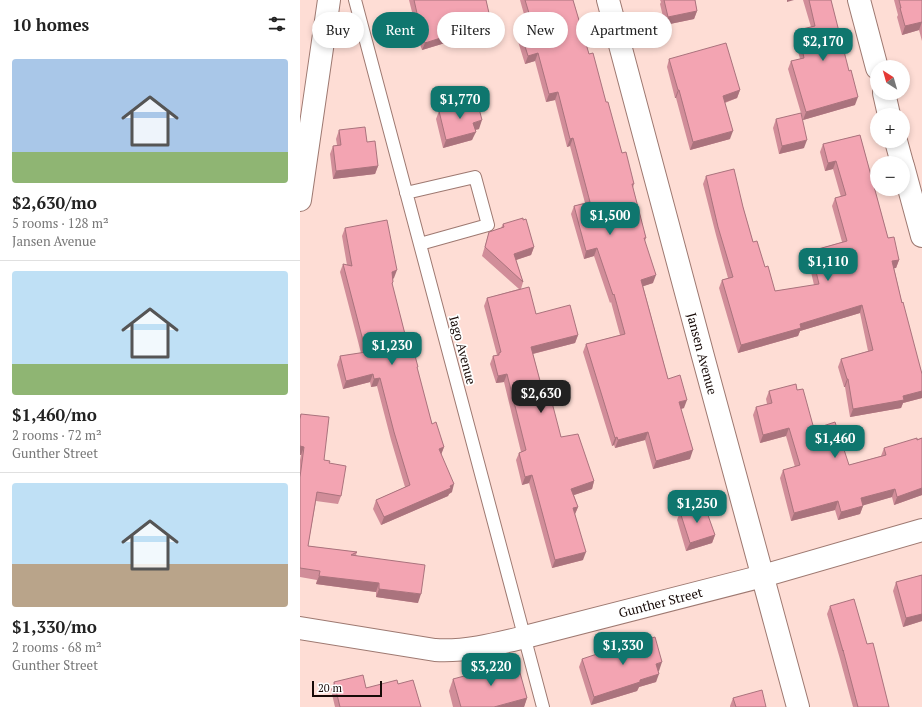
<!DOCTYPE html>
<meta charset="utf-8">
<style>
body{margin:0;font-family:"PT Serif",serif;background:#f2f2f2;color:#222;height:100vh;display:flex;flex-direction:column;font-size:15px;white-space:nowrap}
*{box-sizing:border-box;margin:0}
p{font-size:13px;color:#767676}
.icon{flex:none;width:22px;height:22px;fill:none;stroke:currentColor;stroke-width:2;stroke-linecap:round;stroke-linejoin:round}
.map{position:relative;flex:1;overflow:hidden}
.details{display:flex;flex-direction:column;background:#fff;width:300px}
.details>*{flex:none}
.banner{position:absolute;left:12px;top:12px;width:380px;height:36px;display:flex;gap:8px}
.needle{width:26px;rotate:323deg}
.controls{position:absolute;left:570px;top:60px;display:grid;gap:8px}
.controls a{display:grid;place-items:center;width:40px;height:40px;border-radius:50%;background:#fff;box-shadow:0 2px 6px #0003;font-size:20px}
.scale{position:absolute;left:12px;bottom:10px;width:70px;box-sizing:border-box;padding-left:4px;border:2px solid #170a07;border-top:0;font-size:11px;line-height:14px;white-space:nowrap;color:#170a07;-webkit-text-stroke:3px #fff;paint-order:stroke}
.price{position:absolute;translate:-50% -34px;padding:0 9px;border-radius:8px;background:#0f766e;color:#fff;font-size:13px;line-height:26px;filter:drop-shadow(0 1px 2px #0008)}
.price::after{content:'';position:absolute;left:50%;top:24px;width:12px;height:9px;margin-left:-6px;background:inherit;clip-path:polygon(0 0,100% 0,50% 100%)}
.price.current{background:#222;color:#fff}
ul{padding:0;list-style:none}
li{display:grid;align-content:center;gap:8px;height:212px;padding:0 12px}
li+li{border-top:1px solid #e0e0e0}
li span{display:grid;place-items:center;height:124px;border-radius:4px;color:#555}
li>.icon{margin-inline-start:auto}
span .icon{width:72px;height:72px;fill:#fffc;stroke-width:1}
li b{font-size:17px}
h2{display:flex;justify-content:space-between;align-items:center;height:48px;padding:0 12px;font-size:17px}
.tag{padding:0 14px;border-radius:18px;background:#fff;box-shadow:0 2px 6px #0003;font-size:14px;line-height:36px}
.tag.current{background:#0f766e;color:#fff}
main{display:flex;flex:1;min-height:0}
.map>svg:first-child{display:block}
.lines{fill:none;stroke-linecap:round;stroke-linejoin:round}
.lane-casing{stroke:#9e7971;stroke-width:14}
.street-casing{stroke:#9e7971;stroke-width:24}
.lane{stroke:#fff;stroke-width:12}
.street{stroke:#fff;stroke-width:22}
.wall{fill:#d18d99}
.shaded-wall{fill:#aa737d}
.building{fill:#f3a4b2;stroke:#aa737d}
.labels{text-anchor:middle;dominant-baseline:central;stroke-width:3.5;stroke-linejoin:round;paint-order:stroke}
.street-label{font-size:13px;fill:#170a07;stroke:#fff}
</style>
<main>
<section class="details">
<h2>10 homes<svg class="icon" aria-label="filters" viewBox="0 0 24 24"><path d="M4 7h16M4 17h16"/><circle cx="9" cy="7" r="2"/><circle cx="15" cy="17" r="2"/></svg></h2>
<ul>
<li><span style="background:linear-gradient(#a9c7e8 75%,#8fb573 0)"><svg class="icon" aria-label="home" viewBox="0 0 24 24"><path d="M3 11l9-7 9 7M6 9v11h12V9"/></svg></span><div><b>$2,630/mo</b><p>5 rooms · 128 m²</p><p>Jansen Avenue</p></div></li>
<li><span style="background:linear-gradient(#bfe0f5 75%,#8fb573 0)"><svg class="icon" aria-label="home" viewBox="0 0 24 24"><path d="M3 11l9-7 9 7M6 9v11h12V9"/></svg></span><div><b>$1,460/mo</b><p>2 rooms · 72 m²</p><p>Gunther Street</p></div></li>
<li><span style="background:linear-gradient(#bfe0f5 65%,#b9a48a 0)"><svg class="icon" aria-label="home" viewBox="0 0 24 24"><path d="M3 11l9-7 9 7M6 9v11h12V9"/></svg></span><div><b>$1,330/mo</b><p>2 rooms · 68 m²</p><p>Gunther Street</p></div></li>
</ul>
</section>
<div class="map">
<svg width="622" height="707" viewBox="0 0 622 707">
<rect width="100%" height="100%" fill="#feddd5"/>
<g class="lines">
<defs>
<path id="lane" d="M55,0L243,707
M106,193L175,177L188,225L120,244"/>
<g id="street">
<path id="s1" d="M308,0L404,360L498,707"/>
<path d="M559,0L577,68"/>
<path d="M584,93L589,115"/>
<path d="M596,141L602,163"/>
<path d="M603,166L622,236"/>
<path d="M0,200L29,0"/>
<path id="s2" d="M0,628L135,650C165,652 196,644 225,637L463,576L622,530"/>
</g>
</defs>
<!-- lane casing -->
<use href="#lane" class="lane-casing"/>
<!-- street casing -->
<use href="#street" class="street-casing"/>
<!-- lane -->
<use href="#lane" class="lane"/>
<!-- street -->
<use href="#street" class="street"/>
</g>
<!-- wall -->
<path class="wall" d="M109,0H186L191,22L188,30L122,50L115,30L116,28Z
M220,0H273L289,54L306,102L322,153L334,184L333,188L346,238L345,241L353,283L343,286L368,379L384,408L381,409L390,459L353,469L345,440L315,448L314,445L312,446L283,352L286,344L320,335L311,302L310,303L294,256L284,259L271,214L274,206L285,203L270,146L267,147L255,100L246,102L235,61L225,64L216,35L219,27L227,25Z
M360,0H395L397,11L394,19L365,25L360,4L361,2Z
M503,0H531L555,105L503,120L488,69L491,61L500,59L495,38L498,30L511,27Z
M594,0H622V41L619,30L602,35L597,17L598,15Z
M369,59L440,90L437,98L425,103L430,139L390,150L376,98H375L367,67Z
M139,111L179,129L175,130L172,140L143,148L136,119Z
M476,119L504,148L479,154L473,128Z
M39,130L67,142L78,166L75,174L33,179L30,154L33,146L37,145L36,139Z
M560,135L588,238L599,260L596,268H594L602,303L622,374V398L603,403L601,408L550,417L545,387H544L538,367L541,359L568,351L560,313L500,331L498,336L438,353L419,288L422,280L428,278L416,235L403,184L406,176L443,207L453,242L475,291L514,285L508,259L511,251L542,242L532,206L535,198L541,197L533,169L525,171L520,152L523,144Z
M203,224L234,247L231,255L216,260L223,282L221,289L236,314L278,335L275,343L233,354L243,392L261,437L294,481L292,489L274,495L278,507L275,514L283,560L252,568L229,483L222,485L216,460L219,453L221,452L204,382L196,383L190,364L193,356L197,355L184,306L187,298L219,289L182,256L189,232L201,228Z
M45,228L94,278L93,279V282L92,285L107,342L117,369L132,424L144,447L141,454L152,492L149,494L148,496L81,525L73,509L76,500L105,487L91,440L77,386L71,387L70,382L43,389L37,365L40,356L61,353L40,272L43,264L47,265L42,236Z
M497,390L514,429L549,465L581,456L584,448L622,438V495L594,505L592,497L563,505V506L560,514L538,520L535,510L491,521L480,478L483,470L495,467L486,436L460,443L453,415L456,407L467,404L466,399L469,391Z
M1,414L24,460L29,463L41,496L38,504L16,501L8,546L57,552L56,555L118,603L76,597V592L16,584L17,580L0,577V460L1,455H0V415Z
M380,512L415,535L412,543L386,551L377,520Z
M622,575V621L603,627L593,591L596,582Z
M530,606L567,644L589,707H553L540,659L527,614Z
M282,659L359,671H358L356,682L339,687L337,691L291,705L279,667Z
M153,679L227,698L224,707H153L149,691Z
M34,682L66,688L98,684L121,707H35L31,690Z
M433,698L466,707H430V706Z"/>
<!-- shaded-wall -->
<path class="shaded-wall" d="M487,0H494L487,2Z
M397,11L394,19L365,25L368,17Z
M191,22L188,30L122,50L125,43Z
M622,22L619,30L602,35L605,26Z
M238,53L235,61L225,64L228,56Z
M378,90H379L376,98H375Z
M440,90L437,98L420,104L423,96Z
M258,92L255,100L246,102L249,94Z
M558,97L555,105L503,120L506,112Z
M182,120L179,129L170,131L173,123Z
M433,131L430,139L390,150L393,142Z
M176,132L172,140L143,148L146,140Z
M273,138L270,146L267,147L270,139Z
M507,140L504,148L479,154L482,146Z
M536,161L533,169L525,171L528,163Z
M78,166L75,174L33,179L36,171Z
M234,247L231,255L210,262L214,254Z
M297,248L294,256L284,259L286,251Z
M599,260L596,268L590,269L592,261Z
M97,270L94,278L89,280L92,272Z
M356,275L353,283L338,288L341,280Z
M562,305L560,313L500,331L498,336L438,353L441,345L500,324Z
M278,335L275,343L228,355L231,347Z
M73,374L70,382L43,389L46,381Z
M207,374L204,382L196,383L198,376Z
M80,378L77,386L71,387L74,379Z
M547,379H548L545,387H544Z
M622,391V398L603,403L601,408L550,417L553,409Z
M387,400L384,408L376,410L379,402Z
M489,428L486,436L460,443L463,435Z
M348,432L345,440L315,448L318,440Z
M317,437L314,445L312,446L315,438Z
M0,446L4,447L1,455H0Z
M144,447L141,455L139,449Z
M393,450L390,459L353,469L356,461Z
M232,475L229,483L222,485L225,477Z
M294,481L292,489L268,497L271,489Z
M154,484L152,492L149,494L148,496L81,525L84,517Z
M622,488V495L594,505L597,497Z
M595,489L592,497L558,507L561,498Z
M538,501L535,510L491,521L494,513Z
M563,506L560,514L538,520L541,512Z
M278,507L275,514L273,508Z
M415,535L412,543L386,551L390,543Z
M286,552L283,560L252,568L255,560Z
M19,576L79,583L76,592L16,584Z
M79,589L121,594L118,603L76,597Z
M622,614V621L603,627L606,618Z
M362,662L359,671L353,673L356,664Z
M359,674L356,682L339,687L337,691L291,705L294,697L340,680Z
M227,698L224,707H194Z"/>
<!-- building -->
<path class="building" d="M114,0H186L191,22L125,43L118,22H119Z
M225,0H273L289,54L293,53L306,102H308L322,153L326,152L334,184H332L346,238H344L356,275L341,280L368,379L380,375L387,400L379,402L393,450L356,461L348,432L318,440L317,437L315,438L286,344L325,334L314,294L313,295L297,248L286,251L274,206L290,202L273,138L270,139L258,92L249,94L238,53L228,56L219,27L232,23Z
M364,0H395L397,11L368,17Z
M509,0H531L549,71L551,70L558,97L506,112L491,61L504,58L498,30L515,26Z
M599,0H622V22L605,26L600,8H601Z
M426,43L440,90L423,96L433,131L393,142L379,90H378L369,59Z
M177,101L182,120L173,123L176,132L146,140L139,111Z
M501,113L507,140L482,146L476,119Z
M65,127L67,142L75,141L78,166L36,171L33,146L41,145L39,130Z
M560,135L588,238L594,237L599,260L592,261L602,303L603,302L622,374V391L603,396L604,400L553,409L548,379H547L541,359L573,350L562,305L500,324L501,328L441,345L422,280L433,277L418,227L406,176L434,169L443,207L453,242L457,241L465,267L468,266L475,291L519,284L511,251L547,241L535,198L546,195L536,161L528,163L523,144Z
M223,218V220L226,219L234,247L214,254L223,282L185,247L189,232L204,227L203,224Z
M87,220L97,270L92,272L93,282L92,283L107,342L111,341L118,367H117L132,424L136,422L144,447L139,449L154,484L150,486L151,488L84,517L76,500L110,485L94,432L80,378L74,379L73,374L46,381L40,356L66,352L43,264L52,266L45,228Z
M229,287L236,314L270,305L278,335L231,347L243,392L249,391L261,437L278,434L294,481L271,489L278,507L273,508L286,552L255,560L232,475L225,477L219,453L226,450L207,374L198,376L193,356L199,355V353L201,352L187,298Z
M496,384L497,390L503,389L514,429L535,422L549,465L586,455L584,448L617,438V440L622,438V488L597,497L595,489L561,498L563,506L541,512L538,501L494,513L483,470L500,465L489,428L463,435L456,407L472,403L469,391Z
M1,414L29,417L24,460L30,461L29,463L46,466L41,496L17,492L8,546L57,552L51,555L125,565L121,594L79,589V583L19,576L20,571L0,568V477L4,447L0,446V419Z
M404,504L415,535L390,543L380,512Z
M622,575V614L606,618L596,582Z
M554,599L567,644L573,643L589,707H558L543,650V651L530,606Z
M355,637L362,662L356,664L359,674L340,680V682L294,697L282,659L345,638V640Z
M217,662L227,698L194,707H161L153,679Z
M63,675L66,688L97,680L98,684L113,680L121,707H40L34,682Z
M462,690L466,707H436L433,698Z"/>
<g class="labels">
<!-- street labels -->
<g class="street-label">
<text transform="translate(163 350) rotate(75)">Iago Avenue</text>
<text stroke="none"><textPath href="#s1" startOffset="366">Jansen Avenue</textPath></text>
<text stroke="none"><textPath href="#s2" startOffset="368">Gunther Street</textPath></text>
</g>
</g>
</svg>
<div class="controls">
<a><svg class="needle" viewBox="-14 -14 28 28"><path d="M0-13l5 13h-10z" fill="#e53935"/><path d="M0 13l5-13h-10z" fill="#767676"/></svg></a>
<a>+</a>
<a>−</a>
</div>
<div class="scale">20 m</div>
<b class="price" style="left:523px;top:62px">$2,170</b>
<b class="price" style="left:160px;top:120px">$1,770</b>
<b class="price" style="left:310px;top:236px">$1,500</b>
<b class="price" style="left:528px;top:282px">$1,110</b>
<b class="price" style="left:92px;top:366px">$1,230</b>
<b class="price current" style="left:241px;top:414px">$2,630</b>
<b class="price" style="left:535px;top:459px">$1,460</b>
<b class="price" style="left:397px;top:524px">$1,250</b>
<b class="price" style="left:323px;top:666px">$1,330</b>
<b class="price" style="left:191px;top:687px">$3,220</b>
<div class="banner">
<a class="tag">Buy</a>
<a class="tag current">Rent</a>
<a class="tag">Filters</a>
<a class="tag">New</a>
<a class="tag">Apartment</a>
</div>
</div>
</main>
